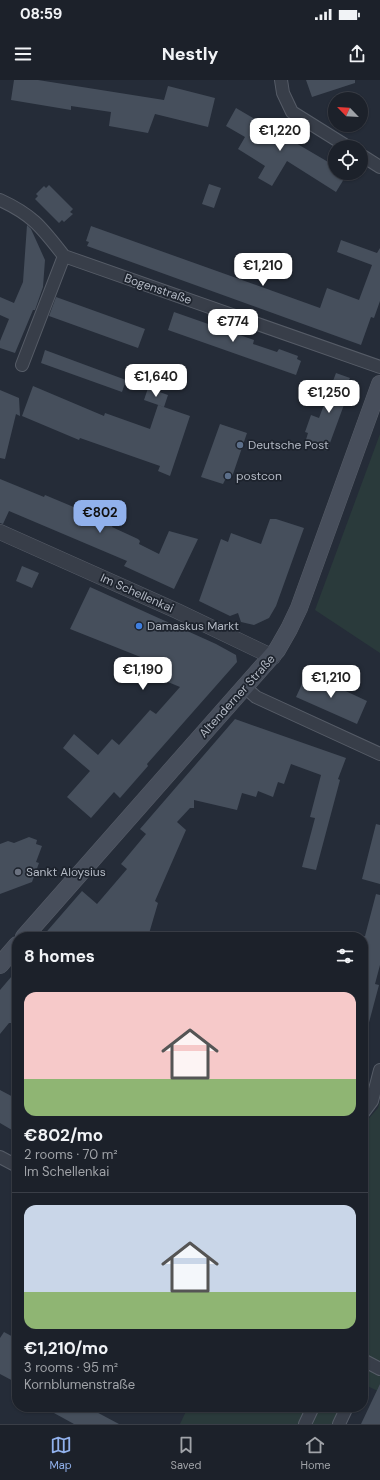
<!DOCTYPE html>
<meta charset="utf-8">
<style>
body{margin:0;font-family:"DM Sans",sans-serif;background:#252932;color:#f1f3f6;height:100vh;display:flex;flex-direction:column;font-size:15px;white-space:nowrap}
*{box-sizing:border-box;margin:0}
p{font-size:13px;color:#a0a3a8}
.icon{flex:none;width:22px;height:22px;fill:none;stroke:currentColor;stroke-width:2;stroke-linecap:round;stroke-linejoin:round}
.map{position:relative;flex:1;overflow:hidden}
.drawer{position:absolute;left:12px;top:852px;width:356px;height:480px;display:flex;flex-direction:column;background:#1c212a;border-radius:16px;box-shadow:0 1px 3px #0004,0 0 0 1px #3a3e47}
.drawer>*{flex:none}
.needle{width:26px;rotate:295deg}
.tools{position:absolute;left:328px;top:12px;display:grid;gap:8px}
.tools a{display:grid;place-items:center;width:40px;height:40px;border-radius:50%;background:#1c212a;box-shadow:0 1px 3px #0004,0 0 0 1px #3a3e47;font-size:20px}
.price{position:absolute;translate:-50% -34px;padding:0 9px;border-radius:8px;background:#fff;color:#222;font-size:13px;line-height:26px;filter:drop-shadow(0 1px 2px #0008)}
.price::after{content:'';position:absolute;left:50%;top:24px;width:12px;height:9px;margin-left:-6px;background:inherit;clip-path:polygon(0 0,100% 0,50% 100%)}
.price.active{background:#91b1ec;color:#111}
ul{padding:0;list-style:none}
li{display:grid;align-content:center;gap:8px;height:212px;padding:0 12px}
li+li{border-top:1px solid #3a3e47}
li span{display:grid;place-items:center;height:124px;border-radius:12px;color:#555}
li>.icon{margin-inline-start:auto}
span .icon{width:72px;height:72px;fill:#fffc;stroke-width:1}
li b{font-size:17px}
h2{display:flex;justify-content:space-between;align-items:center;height:48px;padding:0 12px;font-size:17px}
.status{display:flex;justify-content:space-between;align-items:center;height:28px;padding:0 20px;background:#1c212a;direction:ltr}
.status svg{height:11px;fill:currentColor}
header{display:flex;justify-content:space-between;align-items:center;height:52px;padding:0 12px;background:#1c212a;font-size:18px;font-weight:700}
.menu{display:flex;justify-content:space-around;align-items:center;height:56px;border-top:1px solid #3a3e47;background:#1c212a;font-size:11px;color:#a0a3a8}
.menu a{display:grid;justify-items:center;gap:2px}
.menu .active{color:#91b1ec}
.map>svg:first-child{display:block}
.green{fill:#2a3a3b}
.building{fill:#464f5c}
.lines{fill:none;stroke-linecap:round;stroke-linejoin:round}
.minor-casing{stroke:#565c67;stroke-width:14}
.tertiary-casing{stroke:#565c67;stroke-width:16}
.secondary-casing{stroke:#565c67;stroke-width:18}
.minor{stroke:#383e49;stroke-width:12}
.tertiary{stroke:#383e49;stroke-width:15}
.secondary{stroke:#474e5b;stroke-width:17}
.service-dot{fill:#5c6f8a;stroke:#1d232d;stroke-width:1.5}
.shop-dot{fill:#3f7fe0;stroke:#1d232d;stroke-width:1.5}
.worship-dot{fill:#6b7280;stroke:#1d232d;stroke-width:1.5}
.labels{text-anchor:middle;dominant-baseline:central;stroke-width:3.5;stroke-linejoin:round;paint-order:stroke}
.street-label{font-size:12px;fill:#b3b9c4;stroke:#1d232d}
.poi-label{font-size:12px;fill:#b3b9c4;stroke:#1d232d;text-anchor:start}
</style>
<div class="status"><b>08:59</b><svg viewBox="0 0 49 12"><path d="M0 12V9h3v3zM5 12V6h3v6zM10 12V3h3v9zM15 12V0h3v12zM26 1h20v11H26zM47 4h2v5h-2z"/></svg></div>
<header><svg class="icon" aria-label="menu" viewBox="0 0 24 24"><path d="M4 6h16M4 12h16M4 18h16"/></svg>Nestly<svg class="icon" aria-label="share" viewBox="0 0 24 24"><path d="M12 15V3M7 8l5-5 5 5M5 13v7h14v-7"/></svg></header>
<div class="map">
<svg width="380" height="1344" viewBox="0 0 380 1344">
<rect width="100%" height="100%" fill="#252c38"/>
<!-- green -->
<path class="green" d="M380,354V573L315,530Z
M380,1021V1312L363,1304V1045L378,1028Z
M188,1327H347L339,1344H180Z"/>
<!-- building -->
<path class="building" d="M14,0H38L164,20L168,6L215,18L208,47L155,34L148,53L109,46L111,32L71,26V30L11,20Z
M306,0H355V3L312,17Z
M236,28L335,86V93L347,94L336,112L287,81L272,106L258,98L265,86L238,69L245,57L226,46Z
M209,104L221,108L214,128L202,124Z
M49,105L73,129L70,132L73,134L64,142L62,140L59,143L35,119L38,116L36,114L44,106L46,108Z
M27,145L31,149L45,180L43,207L35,230H33L15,273L0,268V261L9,239L0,235V217L14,223L23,202Z
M91,146L320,228L327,208L359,220L372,185L337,172L341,160L377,173L380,168V221L374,238L371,237L361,265L87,166L89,162L86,161Z
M56,217L145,249L138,268L49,236Z
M174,232L254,260L253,264L277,272L279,269L298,276L297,279L301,281L296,295L168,250Z
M45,270L126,300L122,312L41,283Z
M336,293L350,298L348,302L352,303L327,371L305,363L308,353L305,352L311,335L319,338Z
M33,306L104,336L105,333L150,349L158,325L190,336L170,396L158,391L160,386L80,358L79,360L22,336Z
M148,308L168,315L164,327L144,320Z
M0,310L19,318L20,336L16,334L5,379L0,378Z
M220,344L247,353L232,397L227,396L223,404L201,397Z
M0,399L44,417L45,415L88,433L90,429L108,436V437L115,440L112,447L138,459L140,461L139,464L159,474L169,451L198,459L174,509L124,486L127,481L9,431L3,444L0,443Z
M270,439H276L304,448L276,526L269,538L254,545L241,542L238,533L230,536L199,521L221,459L228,462L231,453L261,464Z
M22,486L39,493L32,508L16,501Z
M90,507L216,564L236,575L237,582L147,684L148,686L120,718L114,712L91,738L67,717L90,691L63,668L74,654L98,675L112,659L119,665L150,630L156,634L180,607L139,590L143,578L70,549Z
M307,593L367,621L357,644L296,617Z
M235,639L346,678L338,699L340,700L316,790L302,787L315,738L310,737L321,695L291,684L284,704L278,702L273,717L258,711L256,717L242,713L237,730L194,720V728H190L177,742L186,750L155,821L158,823L148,857H42L82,811L97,824L127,789L121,784L146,754L140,749Z
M376,744L380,745V804L362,799Z
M29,757L37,760L36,764L42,766L36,782L39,783L32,802L0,814V764L8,761L14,763Z
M376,814L380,815V885L375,904L379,905L367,950H363V856H365Z
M17,890V933L12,939V943H9L0,954V910Z
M0,1010L17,1019V1053L0,1043Z
M4,1252L17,1259V1303L0,1294V1258Z
M380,1304V1344H361Z
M43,1327H87L119,1344H74Z"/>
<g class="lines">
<defs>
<path id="minor" d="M281,0L283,13L292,32L348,67
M361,75L380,87
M0,120C33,135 42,148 64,176L380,287
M22,285L64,176
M246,608L256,617L380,674
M363,1033L372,1021L380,990
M0,1077L17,1086
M363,1280L380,1289
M305,1344L313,1327
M339,1344L347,1327"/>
<path id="tertiary" d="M0,452L177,531L273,577"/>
<path id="secondary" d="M24,857L277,570L289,549L299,528L380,304
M0,885L17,865"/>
</defs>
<!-- minor casing -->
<use href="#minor" class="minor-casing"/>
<!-- tertiary casing -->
<use href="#tertiary" class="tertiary-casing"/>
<!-- secondary casing -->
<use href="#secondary" class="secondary-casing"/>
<!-- minor -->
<use href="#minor" class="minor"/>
<!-- tertiary -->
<use href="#tertiary" class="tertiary"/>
<!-- secondary -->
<use href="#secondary" class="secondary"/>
</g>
<!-- markers -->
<g class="service-dot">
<circle cx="240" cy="365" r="4"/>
<circle cx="228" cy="396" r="4"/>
</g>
<circle class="shop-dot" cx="139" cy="546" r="4"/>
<circle class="worship-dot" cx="18" cy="792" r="4"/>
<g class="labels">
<!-- street labels -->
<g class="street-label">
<text transform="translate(158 209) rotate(19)">Bogenstraße</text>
<text transform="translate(137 513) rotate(24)">Im Schellenkai</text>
<text transform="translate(237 616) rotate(-48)">Altenderner Straße</text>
</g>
<!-- poi labels -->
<g class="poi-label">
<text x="248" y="365">Deutsche Post</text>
<text x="236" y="396">postcon</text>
<text x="147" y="546">Damaskus Markt</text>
<text x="26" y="792">Sankt Aloysius</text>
</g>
</g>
</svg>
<div class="tools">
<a><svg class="needle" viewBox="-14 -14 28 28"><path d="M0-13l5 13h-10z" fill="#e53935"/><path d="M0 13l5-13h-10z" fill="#a0a3a8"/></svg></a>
<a><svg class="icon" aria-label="locate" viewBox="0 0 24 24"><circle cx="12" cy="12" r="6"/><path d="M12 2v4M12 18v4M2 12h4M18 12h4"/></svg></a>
</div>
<b class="price" style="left:280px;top:72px">€1,220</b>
<b class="price" style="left:263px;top:207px">€1,210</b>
<b class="price" style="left:233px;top:263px">€774</b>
<b class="price" style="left:156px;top:318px">€1,640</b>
<b class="price" style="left:329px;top:334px">€1,250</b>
<b class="price active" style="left:100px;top:454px">€802</b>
<b class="price" style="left:143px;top:611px">€1,190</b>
<b class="price" style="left:331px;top:619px">€1,210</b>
<section class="drawer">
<h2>8 homes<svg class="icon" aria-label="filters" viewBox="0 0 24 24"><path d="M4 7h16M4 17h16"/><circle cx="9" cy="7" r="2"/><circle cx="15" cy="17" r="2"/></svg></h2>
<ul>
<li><span style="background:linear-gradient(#f6c9c9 70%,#8fb573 0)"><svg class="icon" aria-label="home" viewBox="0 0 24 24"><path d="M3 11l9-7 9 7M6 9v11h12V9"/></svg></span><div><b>€802/mo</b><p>2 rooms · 70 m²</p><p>Im Schellenkai</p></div></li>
<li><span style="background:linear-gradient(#c9d6e8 70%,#8fb573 0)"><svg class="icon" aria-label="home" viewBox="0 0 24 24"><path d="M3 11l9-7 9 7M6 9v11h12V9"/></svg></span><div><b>€1,210/mo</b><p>3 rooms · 95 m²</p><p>Kornblumenstraße</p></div></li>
</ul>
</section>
</div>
<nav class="menu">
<a class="active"><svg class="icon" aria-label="map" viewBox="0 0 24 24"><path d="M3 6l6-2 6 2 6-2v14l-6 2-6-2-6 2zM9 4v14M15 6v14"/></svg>Map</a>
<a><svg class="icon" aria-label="saved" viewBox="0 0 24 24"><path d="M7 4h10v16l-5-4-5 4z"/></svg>Saved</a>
<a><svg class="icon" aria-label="home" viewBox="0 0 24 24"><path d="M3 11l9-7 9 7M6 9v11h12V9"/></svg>Home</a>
</nav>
